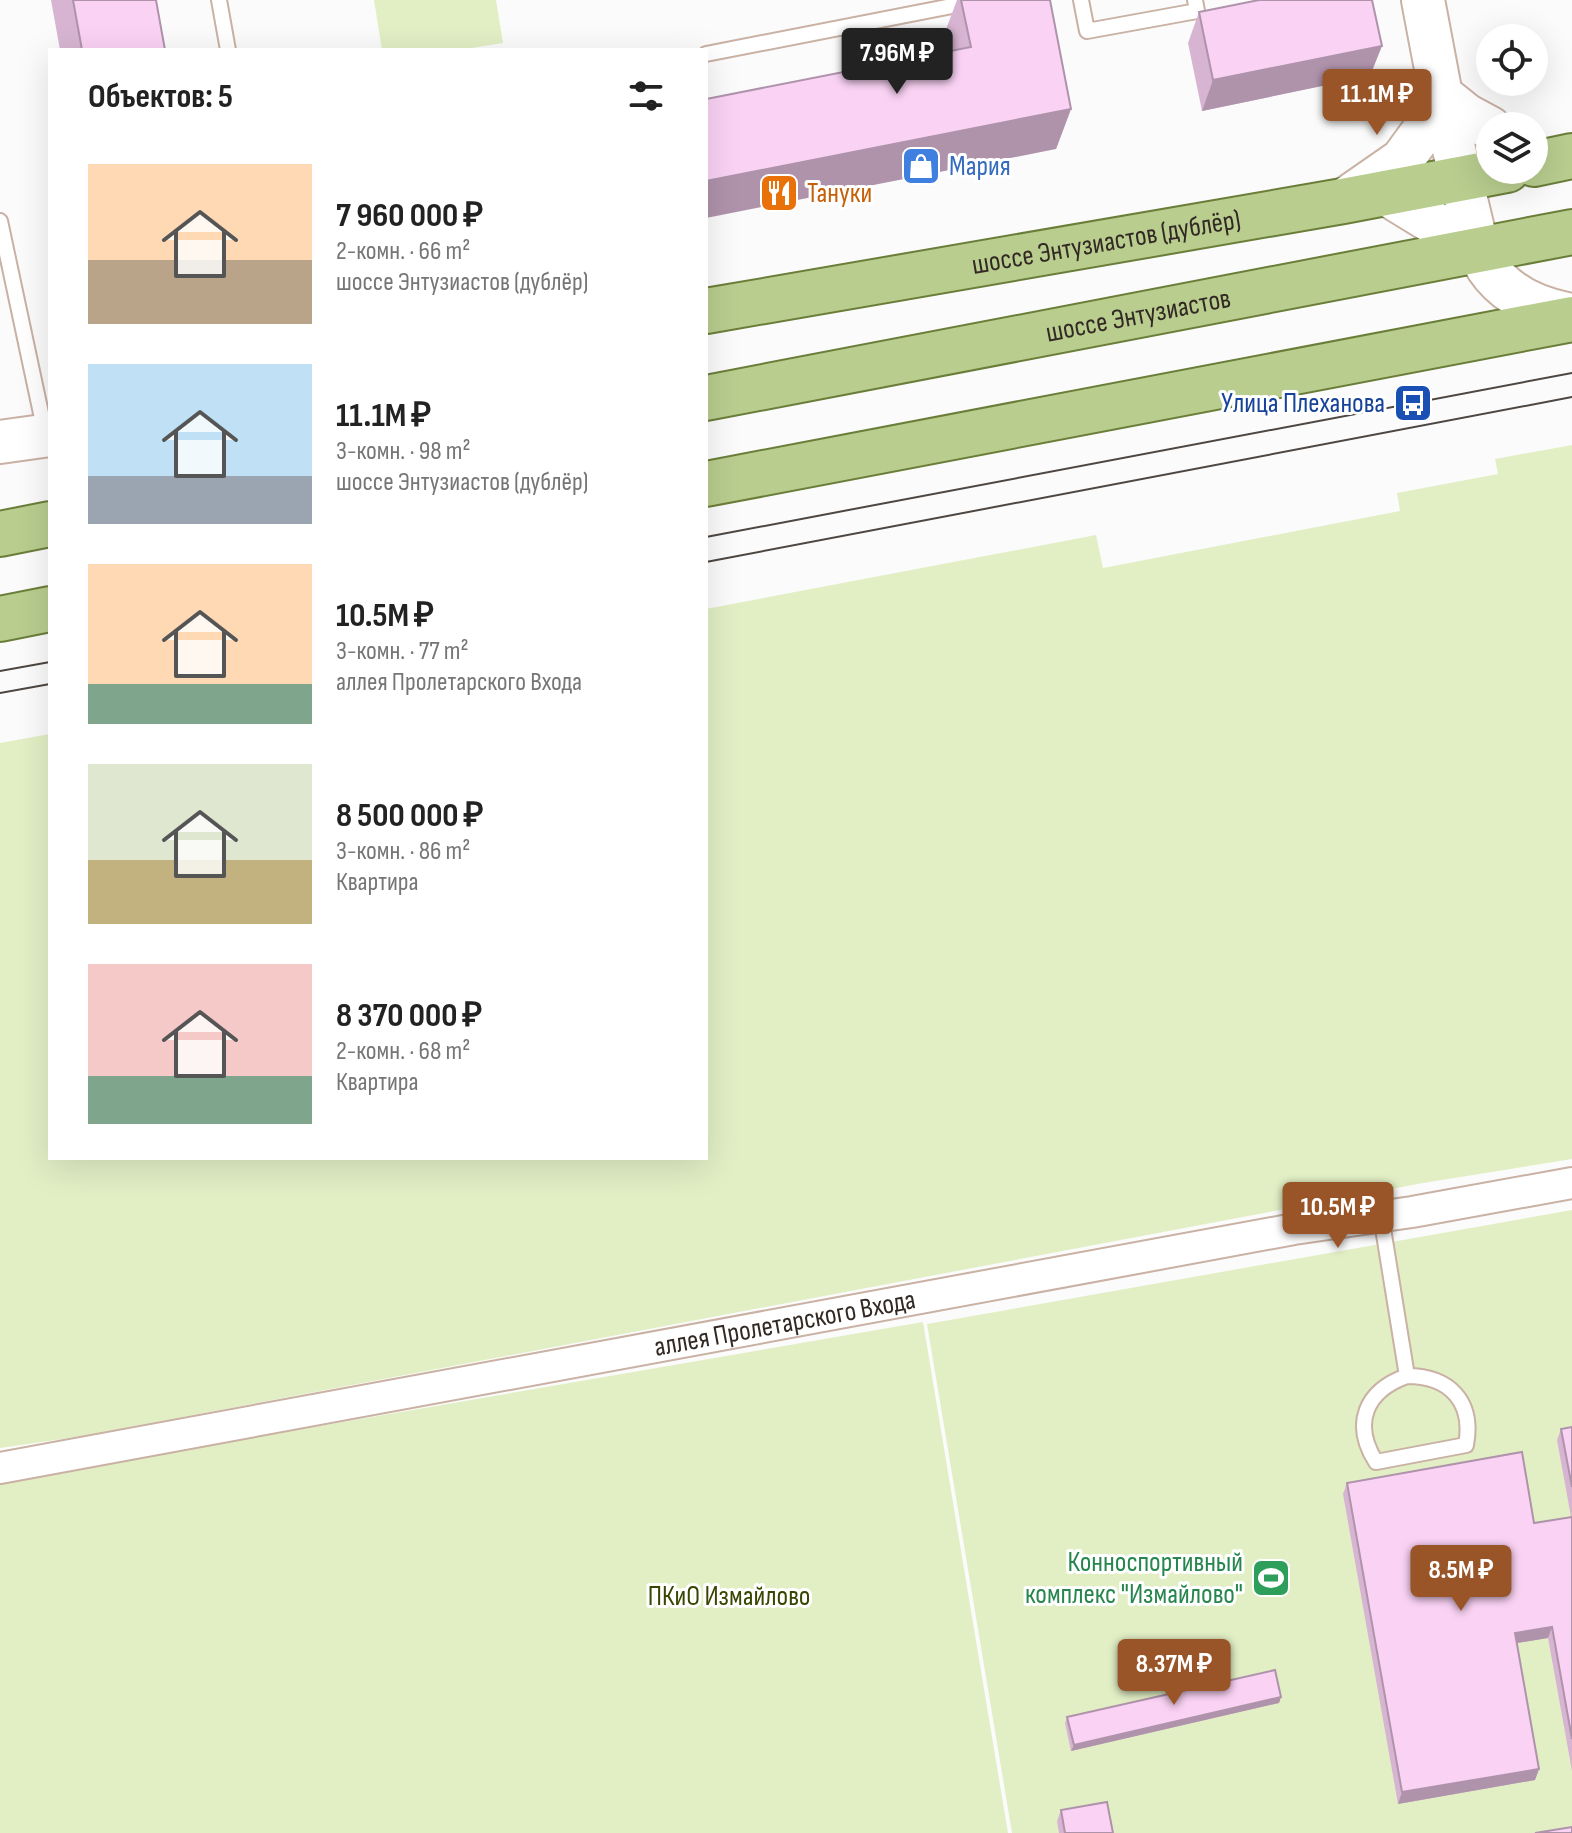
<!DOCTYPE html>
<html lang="ru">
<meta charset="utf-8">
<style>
body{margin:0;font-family:"Sofia Sans Condensed",sans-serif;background:#f6f6f6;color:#222;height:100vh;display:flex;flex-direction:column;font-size:30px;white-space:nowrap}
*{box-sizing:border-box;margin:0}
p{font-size:26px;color:#767676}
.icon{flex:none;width:44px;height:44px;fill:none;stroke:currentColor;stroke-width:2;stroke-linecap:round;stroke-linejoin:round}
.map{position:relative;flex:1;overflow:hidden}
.sheet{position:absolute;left:48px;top:48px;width:660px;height:1112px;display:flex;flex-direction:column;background:#fff;border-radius:0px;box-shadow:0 8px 32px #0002}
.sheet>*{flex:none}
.fabs{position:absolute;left:1476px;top:24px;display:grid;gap:16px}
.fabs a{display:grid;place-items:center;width:72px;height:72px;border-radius:50%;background:#fff;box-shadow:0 8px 32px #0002;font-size:40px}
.price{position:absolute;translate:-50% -68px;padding:0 18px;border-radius:8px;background:#995527;color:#fff;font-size:26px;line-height:52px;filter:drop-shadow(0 2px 4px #0008)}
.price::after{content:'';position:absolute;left:50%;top:48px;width:24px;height:18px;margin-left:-12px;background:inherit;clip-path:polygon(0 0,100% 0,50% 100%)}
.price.active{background:#222;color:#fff}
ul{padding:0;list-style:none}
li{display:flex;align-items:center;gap:24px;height:200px;padding:0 40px}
li span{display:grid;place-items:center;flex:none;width:224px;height:160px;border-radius:0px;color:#555}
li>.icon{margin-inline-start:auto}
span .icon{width:96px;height:96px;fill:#fffc;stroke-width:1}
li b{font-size:34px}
h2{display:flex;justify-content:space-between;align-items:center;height:96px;padding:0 40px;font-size:34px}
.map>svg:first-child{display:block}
.green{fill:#e2efc5}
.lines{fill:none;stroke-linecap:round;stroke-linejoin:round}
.lane-casing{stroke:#c9b1a4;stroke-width:18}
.street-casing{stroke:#c9b1a4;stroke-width:34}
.secondary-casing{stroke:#c9b1a4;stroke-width:46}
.primary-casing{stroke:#6b7e39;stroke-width:48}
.lane{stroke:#fff;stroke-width:14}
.street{stroke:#fff;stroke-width:30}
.secondary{stroke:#fff;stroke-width:42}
.primary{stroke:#b9cd8f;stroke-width:44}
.tram{stroke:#4d4641;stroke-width:2}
.wall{fill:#d7b5d2}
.shaded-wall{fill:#af93ab}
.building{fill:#fad2f4;stroke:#af93ab;stroke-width:2}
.labels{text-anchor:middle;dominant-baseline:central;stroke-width:6;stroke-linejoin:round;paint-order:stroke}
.shop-label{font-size:28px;fill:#366cbe;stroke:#fff;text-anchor:start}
.food-label{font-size:28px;fill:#c56008;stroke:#fff;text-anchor:start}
.street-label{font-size:28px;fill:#322924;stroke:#fff}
.transit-label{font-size:28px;fill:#164399;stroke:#fff;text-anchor:end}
.leisure-label{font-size:28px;fill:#27864d;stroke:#fff;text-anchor:end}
.park-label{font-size:28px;fill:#394602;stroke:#fff}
</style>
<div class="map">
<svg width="1572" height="1833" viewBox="0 0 1572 1833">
<rect width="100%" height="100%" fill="#fbfbfb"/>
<!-- green -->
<path class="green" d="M374,0H496L503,43L459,50H382Z
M1572,445V1159L1423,1183L77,1437L0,1448V743L50,734V1158H706V609L1096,535L1103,568L1400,511L1397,493L1498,474L1495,459Z
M1572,1210V1833H1012L927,1324Z
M923,1322L1008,1833H0V1481Z"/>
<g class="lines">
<defs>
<path id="lane" d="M219,0L228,50
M1081,0L1087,31L1197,11L1195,0
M706,54L983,0
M0,221L45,432
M1381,1216L1407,1376
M1407,1376C1450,1376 1474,1402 1466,1445L1376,1462C1352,1424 1365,1391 1407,1376Z"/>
<g id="street">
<path id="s1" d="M0,1468L1294,1229L1412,1212L1572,1183"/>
</g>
<path id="secondary" d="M1423,0L1441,95L1478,250C1495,290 1531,308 1572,315
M1441,95L1466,115L1490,128
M1385,193L1478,250
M1343,201L1402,160L1429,123L1441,95
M0,442L50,435"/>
<g id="primary">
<path d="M1534,164L1572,156"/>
<path id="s2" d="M706,311L1343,201L1507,170"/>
<path id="s3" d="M706,398L1572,232"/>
<path d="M706,484L1572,319"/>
<path d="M0,534L50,524"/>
<path d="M0,619L50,609"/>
</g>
</defs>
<!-- lane casing -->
<use href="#lane" class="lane-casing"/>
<!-- street casing -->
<use href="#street" class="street-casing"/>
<!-- secondary casing -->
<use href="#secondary" class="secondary-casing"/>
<!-- primary casing -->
<use href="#primary" class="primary-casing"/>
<!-- lane -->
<use href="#lane" class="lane"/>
<!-- street -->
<use href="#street" class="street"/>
<!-- secondary -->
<use href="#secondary" class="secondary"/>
<!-- primary -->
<use href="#primary" class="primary"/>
<!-- tram -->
<path class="tram" d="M706,537L1572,373
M706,562L1572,397
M0,671L50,662
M0,693L50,684"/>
</g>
<!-- wall -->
<path class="wall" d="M51,0H156L165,50H60Z
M957,0H1050L1071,109L1056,149L949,52L945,32Z
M1199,12L1370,76L1202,111L1188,43Z
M1572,1427V1771L1548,1638L1517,1643L1539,1769L1535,1780L1398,1804L1343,1494L1347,1483L1534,1523L1571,1517L1557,1440L1561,1429Z
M1281,1697L1279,1703L1071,1751L1065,1723L1067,1717Z
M1061,1810L1113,1833H1059L1057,1821Z"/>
<!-- shaded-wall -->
<path class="shaded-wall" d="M1382,46L1370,76L1202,111L1213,80Z
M1071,109L1056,149L706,218V181Z
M1552,1627L1548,1638L1511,1644L1515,1633Z
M1281,1697L1279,1703L1071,1751L1074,1745Z
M1539,1769L1535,1780L1398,1804L1402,1792Z"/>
<!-- building -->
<path class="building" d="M73,0H156L165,50H82Z
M961,0H1050L1071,109L706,181V99L971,47Z
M1259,0H1372L1382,46L1213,80L1199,12Z
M1572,1427V1487L1561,1429Z
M1522,1452L1534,1523L1572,1517V1739L1552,1627L1515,1633L1539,1769L1402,1792L1347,1483Z
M1275,1670L1281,1697L1074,1745L1067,1717Z
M1107,1802L1113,1833H1065L1061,1810Z
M1572,1827V1833H1535Z"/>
<!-- icons -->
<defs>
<symbol id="shop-square" viewBox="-11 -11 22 22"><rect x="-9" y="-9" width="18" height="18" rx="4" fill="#3f7fe0" stroke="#fff"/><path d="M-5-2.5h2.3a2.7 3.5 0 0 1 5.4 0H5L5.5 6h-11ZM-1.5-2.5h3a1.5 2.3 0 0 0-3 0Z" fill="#fff"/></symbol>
<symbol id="restaurant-square" viewBox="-11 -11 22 22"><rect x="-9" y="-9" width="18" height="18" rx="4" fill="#e8710a" stroke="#fff"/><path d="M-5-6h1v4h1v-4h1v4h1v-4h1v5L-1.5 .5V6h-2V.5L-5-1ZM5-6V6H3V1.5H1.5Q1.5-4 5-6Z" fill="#fff"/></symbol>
<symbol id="bus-square" viewBox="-11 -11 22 22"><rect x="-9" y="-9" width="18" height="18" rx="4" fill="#1a4fb4" stroke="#fff"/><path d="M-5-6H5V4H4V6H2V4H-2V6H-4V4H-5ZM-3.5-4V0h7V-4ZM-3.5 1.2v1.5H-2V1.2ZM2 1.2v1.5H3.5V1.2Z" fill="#fff"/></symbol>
<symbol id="stadium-square" viewBox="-11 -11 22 22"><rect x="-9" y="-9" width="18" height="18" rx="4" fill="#2e9e5b" stroke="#fff"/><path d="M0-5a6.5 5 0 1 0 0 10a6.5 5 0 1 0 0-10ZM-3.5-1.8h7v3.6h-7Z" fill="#fff"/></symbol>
</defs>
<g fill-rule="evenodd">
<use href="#shop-square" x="899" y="144" width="44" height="44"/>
<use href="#restaurant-square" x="757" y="171" width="44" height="44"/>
<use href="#bus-square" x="1391" y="381" width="44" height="44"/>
<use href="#stadium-square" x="1249" y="1556" width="44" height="44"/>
</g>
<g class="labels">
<!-- shop labels -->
<g class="shop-label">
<text x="949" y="166">Мария</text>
</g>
<!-- food labels -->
<g class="food-label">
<text x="807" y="193">Тануки</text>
</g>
<!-- street labels -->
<g class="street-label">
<text stroke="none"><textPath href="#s2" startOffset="406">шоссе Энтузиастов (дублёр)</textPath></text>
<text stroke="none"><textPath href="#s3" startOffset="440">шоссе Энтузиастов</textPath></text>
<text stroke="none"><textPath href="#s1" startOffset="798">аллея Пролетарского Входа</textPath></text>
</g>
<!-- transit labels -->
<g class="transit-label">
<text x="1385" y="403">Улица Плеханова</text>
</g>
<!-- leisure labels -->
<g class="leisure-label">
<text x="1243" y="1562">Конноспортивный<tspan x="1243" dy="32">комплекс "Измайлово"</tspan></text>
</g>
<!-- park labels -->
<g class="park-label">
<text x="729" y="1596">ПКиО Измайлово</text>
</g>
</g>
</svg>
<div class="fabs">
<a><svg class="icon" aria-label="locate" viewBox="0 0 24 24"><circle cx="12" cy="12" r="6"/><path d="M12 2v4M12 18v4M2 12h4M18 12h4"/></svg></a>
<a><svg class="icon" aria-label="layers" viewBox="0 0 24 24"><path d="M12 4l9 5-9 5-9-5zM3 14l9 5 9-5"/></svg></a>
</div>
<b class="price active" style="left:897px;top:96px">7.96M ₽</b>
<b class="price" style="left:1377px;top:137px">11.1M ₽</b>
<b class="price" style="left:1338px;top:1250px">10.5M ₽</b>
<b class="price" style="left:1461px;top:1613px">8.5M ₽</b>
<b class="price" style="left:1174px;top:1707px">8.37M ₽</b>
<section class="sheet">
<h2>Объектов: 5<svg class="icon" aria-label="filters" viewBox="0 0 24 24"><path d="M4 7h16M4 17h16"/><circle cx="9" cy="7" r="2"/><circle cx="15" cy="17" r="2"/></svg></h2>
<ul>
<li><span style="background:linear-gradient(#ffd9b3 60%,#b9a48a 0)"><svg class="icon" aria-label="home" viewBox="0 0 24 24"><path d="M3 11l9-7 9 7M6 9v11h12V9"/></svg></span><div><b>7 960 000 ₽</b><p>2-комн. · 66 m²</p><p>шоссе Энтузиастов (дублёр)</p></div></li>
<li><span style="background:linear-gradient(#bfe0f5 70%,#9aa5b1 0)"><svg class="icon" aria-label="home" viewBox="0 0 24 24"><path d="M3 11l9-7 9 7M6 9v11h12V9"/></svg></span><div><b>11.1M ₽</b><p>3-комн. · 98 m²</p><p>шоссе Энтузиастов (дублёр)</p></div></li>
<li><span style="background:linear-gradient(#ffd9b3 75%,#7fa58c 0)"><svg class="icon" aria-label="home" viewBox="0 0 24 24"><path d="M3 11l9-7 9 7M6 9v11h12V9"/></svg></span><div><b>10.5M ₽</b><p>3-комн. · 77 m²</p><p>аллея Пролетарского Входа</p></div></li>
<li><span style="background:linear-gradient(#dfe7d0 60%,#c2b280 0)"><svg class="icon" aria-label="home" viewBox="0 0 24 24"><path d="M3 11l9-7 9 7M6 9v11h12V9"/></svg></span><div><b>8 500 000 ₽</b><p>3-комн. · 86 m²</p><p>Квартира</p></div></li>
<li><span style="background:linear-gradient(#f6c9c9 70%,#7fa58c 0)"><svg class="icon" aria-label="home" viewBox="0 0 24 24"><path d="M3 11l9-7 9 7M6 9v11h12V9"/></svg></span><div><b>8 370 000 ₽</b><p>2-комн. · 68 m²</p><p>Квартира</p></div></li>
</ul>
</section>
</div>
